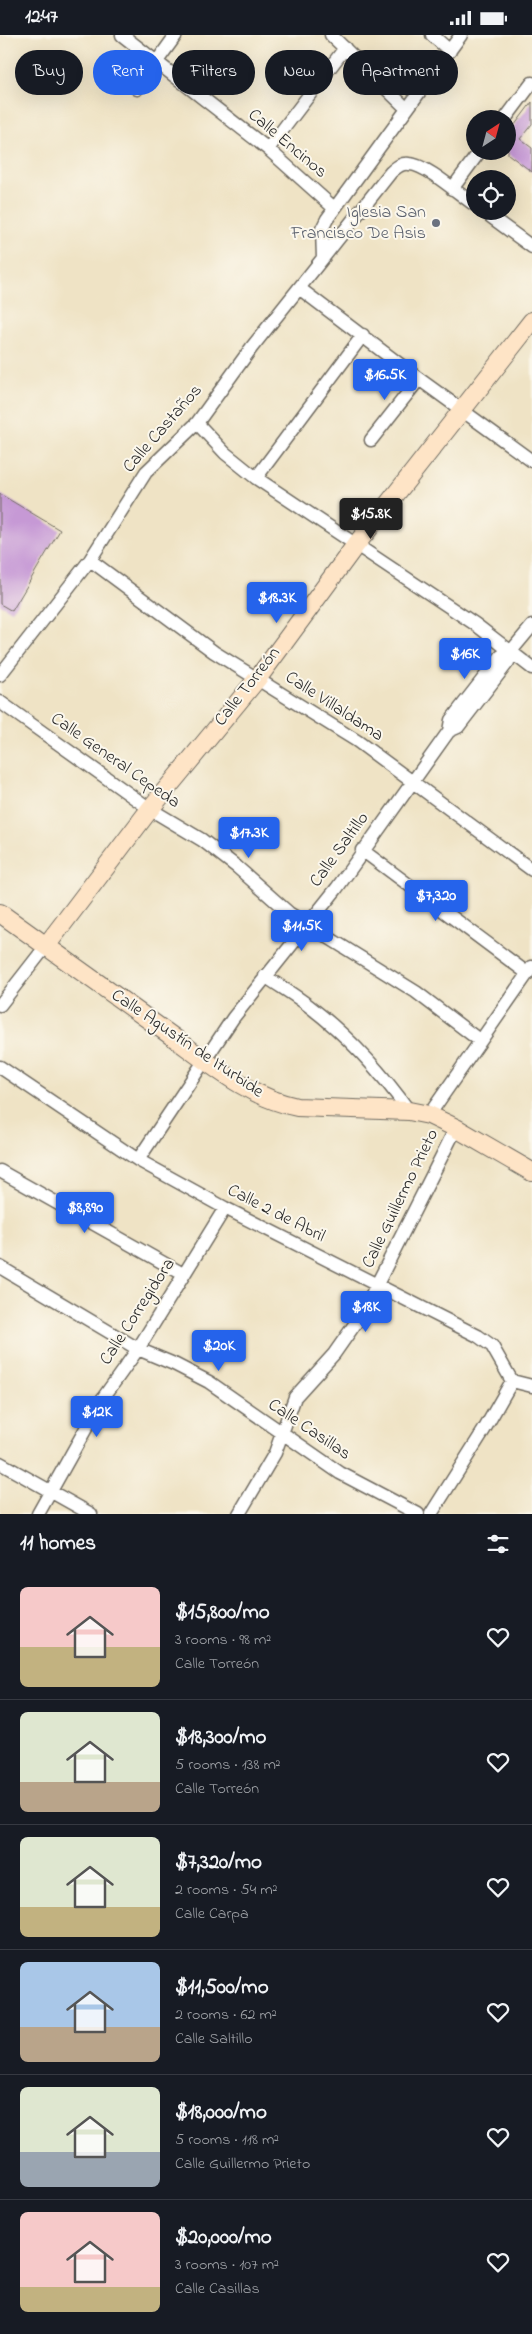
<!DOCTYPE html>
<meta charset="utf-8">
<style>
body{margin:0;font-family:"Indie Flower",sans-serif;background:#20242c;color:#f1f3f6;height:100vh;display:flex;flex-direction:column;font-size:19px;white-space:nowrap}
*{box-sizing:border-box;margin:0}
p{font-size:16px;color:#9ea1a6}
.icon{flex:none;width:28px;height:28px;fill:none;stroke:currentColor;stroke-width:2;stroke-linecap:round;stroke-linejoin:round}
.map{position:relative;height:1479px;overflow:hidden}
.details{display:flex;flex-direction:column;background:#171b24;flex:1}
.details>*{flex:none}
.hud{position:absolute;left:15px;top:15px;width:502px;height:45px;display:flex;gap:10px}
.needle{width:32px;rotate:36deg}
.fabs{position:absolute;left:466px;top:75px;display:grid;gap:10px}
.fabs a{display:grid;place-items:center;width:50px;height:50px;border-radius:50%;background:#171b24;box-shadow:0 5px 20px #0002;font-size:25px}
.price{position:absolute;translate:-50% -42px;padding:0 11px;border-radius:5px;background:#2563eb;color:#fff;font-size:16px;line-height:32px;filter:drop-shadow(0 1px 2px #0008)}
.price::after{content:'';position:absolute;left:50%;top:30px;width:15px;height:11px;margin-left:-8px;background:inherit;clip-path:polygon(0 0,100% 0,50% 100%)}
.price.active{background:#222;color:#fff}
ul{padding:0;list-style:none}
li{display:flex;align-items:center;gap:15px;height:125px;padding:0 20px}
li+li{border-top:1px solid #363941}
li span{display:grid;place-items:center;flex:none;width:140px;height:100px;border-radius:8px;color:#555}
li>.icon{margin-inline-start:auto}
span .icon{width:60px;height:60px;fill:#fffc;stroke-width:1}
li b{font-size:21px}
h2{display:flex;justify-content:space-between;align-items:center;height:60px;padding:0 20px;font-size:21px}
.pill{padding:0 18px;border-radius:22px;background:#171b24;box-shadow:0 5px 20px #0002;font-size:18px;line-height:45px}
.pill.active{background:#2563eb;color:#fff}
.status{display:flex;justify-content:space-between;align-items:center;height:35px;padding:0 25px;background:#171b24;direction:ltr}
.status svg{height:14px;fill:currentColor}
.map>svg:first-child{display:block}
.building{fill:#c699d5}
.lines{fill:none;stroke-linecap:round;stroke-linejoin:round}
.street-casing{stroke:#706b61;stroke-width:15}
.secondary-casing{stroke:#706b61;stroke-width:20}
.street{stroke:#fff;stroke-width:12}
.secondary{stroke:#fee4c6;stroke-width:18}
.worship-dot{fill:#6b7280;stroke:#fbf7ec;stroke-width:2}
.labels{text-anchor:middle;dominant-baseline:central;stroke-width:4;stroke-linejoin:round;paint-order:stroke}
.street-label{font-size:18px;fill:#2b2b2b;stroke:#fbf7ec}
.worship-label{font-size:18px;fill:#5b616d;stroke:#fbf7ec;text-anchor:end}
</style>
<div class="status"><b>12:47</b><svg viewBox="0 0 49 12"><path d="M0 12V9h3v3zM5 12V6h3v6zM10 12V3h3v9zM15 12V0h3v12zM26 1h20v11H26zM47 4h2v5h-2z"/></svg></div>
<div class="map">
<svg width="532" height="1479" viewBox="0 0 532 1479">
<rect width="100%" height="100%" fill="#fbf7ec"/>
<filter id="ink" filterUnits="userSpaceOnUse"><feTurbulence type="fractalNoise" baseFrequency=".02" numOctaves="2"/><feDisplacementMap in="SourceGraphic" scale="10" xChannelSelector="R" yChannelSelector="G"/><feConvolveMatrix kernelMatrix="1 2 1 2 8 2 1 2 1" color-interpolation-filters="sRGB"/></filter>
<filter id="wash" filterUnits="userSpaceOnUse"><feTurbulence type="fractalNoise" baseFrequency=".0096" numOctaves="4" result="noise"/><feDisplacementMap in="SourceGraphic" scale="20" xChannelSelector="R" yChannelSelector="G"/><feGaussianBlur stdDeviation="1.12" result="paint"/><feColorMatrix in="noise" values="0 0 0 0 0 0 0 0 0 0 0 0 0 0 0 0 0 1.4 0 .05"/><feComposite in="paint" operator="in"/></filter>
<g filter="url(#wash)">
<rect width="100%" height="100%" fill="#efe3c5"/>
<g id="blocks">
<!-- building -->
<path class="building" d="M532,67V89L520,104L532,113V137L508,119V99Z
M0,459L60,495L12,576L0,569Z"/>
</g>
</g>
<g filter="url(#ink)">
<use href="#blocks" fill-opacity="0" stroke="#706b61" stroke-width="1"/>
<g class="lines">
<defs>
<path id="street" d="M122,0L268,114L334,173
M331,0L407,74
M432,0L450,16
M137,54L176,0
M505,84L532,48
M268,114L345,13
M452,154L480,116
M483,176L532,212
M323,223L391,137C397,132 401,128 409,129C426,129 460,160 475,170
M299,253L419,344L532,426
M197,388L225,418L256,443L475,589L532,633
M371,405L419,344
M256,443L363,300
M90,525L214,617L357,706L532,835
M0,640L90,525L146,437L197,388L252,312L323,223L322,194L327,184L461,0
M0,667L150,774L202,805L237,832L289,878L416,957L479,1005
M449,696L458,692L508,627L512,615L532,591
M362,815L527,938
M265,941C279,951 295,960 309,971C347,1000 382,1038 409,1076
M0,970L46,911
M0,1032L138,1125L225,1173L478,1301L492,1311L512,1346L532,1351
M429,1080L532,932
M138,1125L233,983L337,853L449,696L451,685L501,621L512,615
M0,1136L183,1239
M0,1232L138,1314L174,1329L209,1347L340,1438L418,1479
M0,1428L91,1479
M38,1479L103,1363L138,1314L225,1173
M239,1479L275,1418L295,1362L334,1319L362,1279L456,1093
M431,1479L484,1395L512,1346"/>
<path id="secondary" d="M0,878C53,916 106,954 159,992C201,1021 245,1062 297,1072L409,1076L429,1080L456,1093L532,1137
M46,911L150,774L258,643L355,511L532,286"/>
</defs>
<!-- street casing -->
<use href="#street" class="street-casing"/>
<!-- secondary casing -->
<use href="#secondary" class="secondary-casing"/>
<!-- street -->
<use href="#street" class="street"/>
<!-- secondary -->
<use href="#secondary" class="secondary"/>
</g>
</g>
<!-- markers -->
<circle class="worship-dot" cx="436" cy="188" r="5"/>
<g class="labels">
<!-- street labels -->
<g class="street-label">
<text transform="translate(287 109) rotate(40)">Calle Encinos</text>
<text transform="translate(163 394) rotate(-49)">Calle Castaños</text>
<text transform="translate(248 652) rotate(-52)">Calle Torreón</text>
<text transform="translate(334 672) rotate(33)">Calle Villaldama</text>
<text transform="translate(115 726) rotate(35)">Calle General Cepeda</text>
<text transform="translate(340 815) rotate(-54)">Calle Saltillo</text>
<text transform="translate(187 1009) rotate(34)">Calle Agustín de Iturbide</text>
<text transform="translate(401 1164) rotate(-64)">Calle Guillermo Prieto</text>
<text transform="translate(276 1179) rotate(27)">Calle 2 de Abril</text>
<text transform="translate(138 1277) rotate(-57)">Calle Corregidora</text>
<text transform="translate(309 1395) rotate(34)">Calle Casillas</text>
</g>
<!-- worship labels -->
<g class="worship-label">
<text x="426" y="178">Iglesia San<tspan x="426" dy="21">Francisco De Asis</tspan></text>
</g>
</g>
</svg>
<div class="fabs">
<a><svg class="needle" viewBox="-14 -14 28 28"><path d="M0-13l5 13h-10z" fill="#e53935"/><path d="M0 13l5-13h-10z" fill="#9ea1a6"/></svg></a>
<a><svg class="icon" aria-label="locate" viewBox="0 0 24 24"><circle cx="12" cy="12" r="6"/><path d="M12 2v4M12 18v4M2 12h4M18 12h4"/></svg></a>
</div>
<b class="price" style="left:385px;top:366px">$16.5K</b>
<b class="price active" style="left:371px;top:505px">$15.8K</b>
<b class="price" style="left:277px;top:589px">$18.3K</b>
<b class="price" style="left:465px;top:645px">$16K</b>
<b class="price" style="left:249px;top:824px">$17.3K</b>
<b class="price" style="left:436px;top:887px">$7,320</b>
<b class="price" style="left:302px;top:917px">$11.5K</b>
<b class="price" style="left:85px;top:1199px">$8,890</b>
<b class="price" style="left:366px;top:1298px">$18K</b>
<b class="price" style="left:219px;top:1337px">$20K</b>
<b class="price" style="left:97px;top:1403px">$12K</b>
<div class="hud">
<a class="pill">Buy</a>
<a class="pill active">Rent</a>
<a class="pill">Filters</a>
<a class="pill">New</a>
<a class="pill">Apartment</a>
</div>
</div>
<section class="details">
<h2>11 homes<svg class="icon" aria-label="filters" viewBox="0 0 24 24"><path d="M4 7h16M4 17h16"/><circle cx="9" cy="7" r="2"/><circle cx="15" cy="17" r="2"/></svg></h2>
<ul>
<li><span style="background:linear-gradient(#f6c9c9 60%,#c2b280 0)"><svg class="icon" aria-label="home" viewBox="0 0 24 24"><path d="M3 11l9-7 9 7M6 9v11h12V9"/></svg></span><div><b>$15,800/mo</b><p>3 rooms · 98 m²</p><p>Calle Torreón</p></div><svg class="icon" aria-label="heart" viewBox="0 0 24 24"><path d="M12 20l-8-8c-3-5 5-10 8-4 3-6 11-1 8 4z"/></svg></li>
<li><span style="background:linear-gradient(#dfe7d0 70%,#b9a48a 0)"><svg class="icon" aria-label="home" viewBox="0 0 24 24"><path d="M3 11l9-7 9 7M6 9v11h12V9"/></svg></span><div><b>$18,300/mo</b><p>5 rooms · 138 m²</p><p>Calle Torreón</p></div><svg class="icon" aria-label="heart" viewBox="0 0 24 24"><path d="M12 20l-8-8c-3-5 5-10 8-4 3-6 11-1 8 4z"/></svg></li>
<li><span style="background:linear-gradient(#dfe7d0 70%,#c2b280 0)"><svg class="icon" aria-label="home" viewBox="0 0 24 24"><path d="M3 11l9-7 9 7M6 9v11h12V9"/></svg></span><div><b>$7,320/mo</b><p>2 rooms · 54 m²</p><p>Calle Carpa</p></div><svg class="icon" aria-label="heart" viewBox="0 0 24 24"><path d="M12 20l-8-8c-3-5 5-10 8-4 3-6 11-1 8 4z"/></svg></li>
<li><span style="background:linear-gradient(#a9c7e8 65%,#b9a48a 0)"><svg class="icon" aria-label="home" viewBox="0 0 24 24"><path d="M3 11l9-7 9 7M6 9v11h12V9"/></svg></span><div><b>$11,500/mo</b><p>2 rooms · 62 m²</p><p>Calle Saltillo</p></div><svg class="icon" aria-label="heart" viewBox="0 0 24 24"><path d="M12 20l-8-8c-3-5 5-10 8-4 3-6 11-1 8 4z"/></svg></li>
<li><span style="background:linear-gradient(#dfe7d0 65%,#9aa5b1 0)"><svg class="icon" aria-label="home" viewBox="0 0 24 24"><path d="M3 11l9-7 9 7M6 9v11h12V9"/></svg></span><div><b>$18,000/mo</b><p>5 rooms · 118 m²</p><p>Calle Guillermo Prieto</p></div><svg class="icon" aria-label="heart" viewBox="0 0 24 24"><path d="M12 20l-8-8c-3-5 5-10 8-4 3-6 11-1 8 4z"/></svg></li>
<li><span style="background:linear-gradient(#f6c9c9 75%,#c2b280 0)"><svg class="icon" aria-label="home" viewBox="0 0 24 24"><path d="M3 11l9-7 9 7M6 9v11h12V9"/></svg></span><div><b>$20,000/mo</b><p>3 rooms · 107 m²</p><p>Calle Casillas</p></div><svg class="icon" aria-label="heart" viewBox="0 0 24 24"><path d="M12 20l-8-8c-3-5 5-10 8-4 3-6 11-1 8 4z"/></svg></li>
</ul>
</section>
